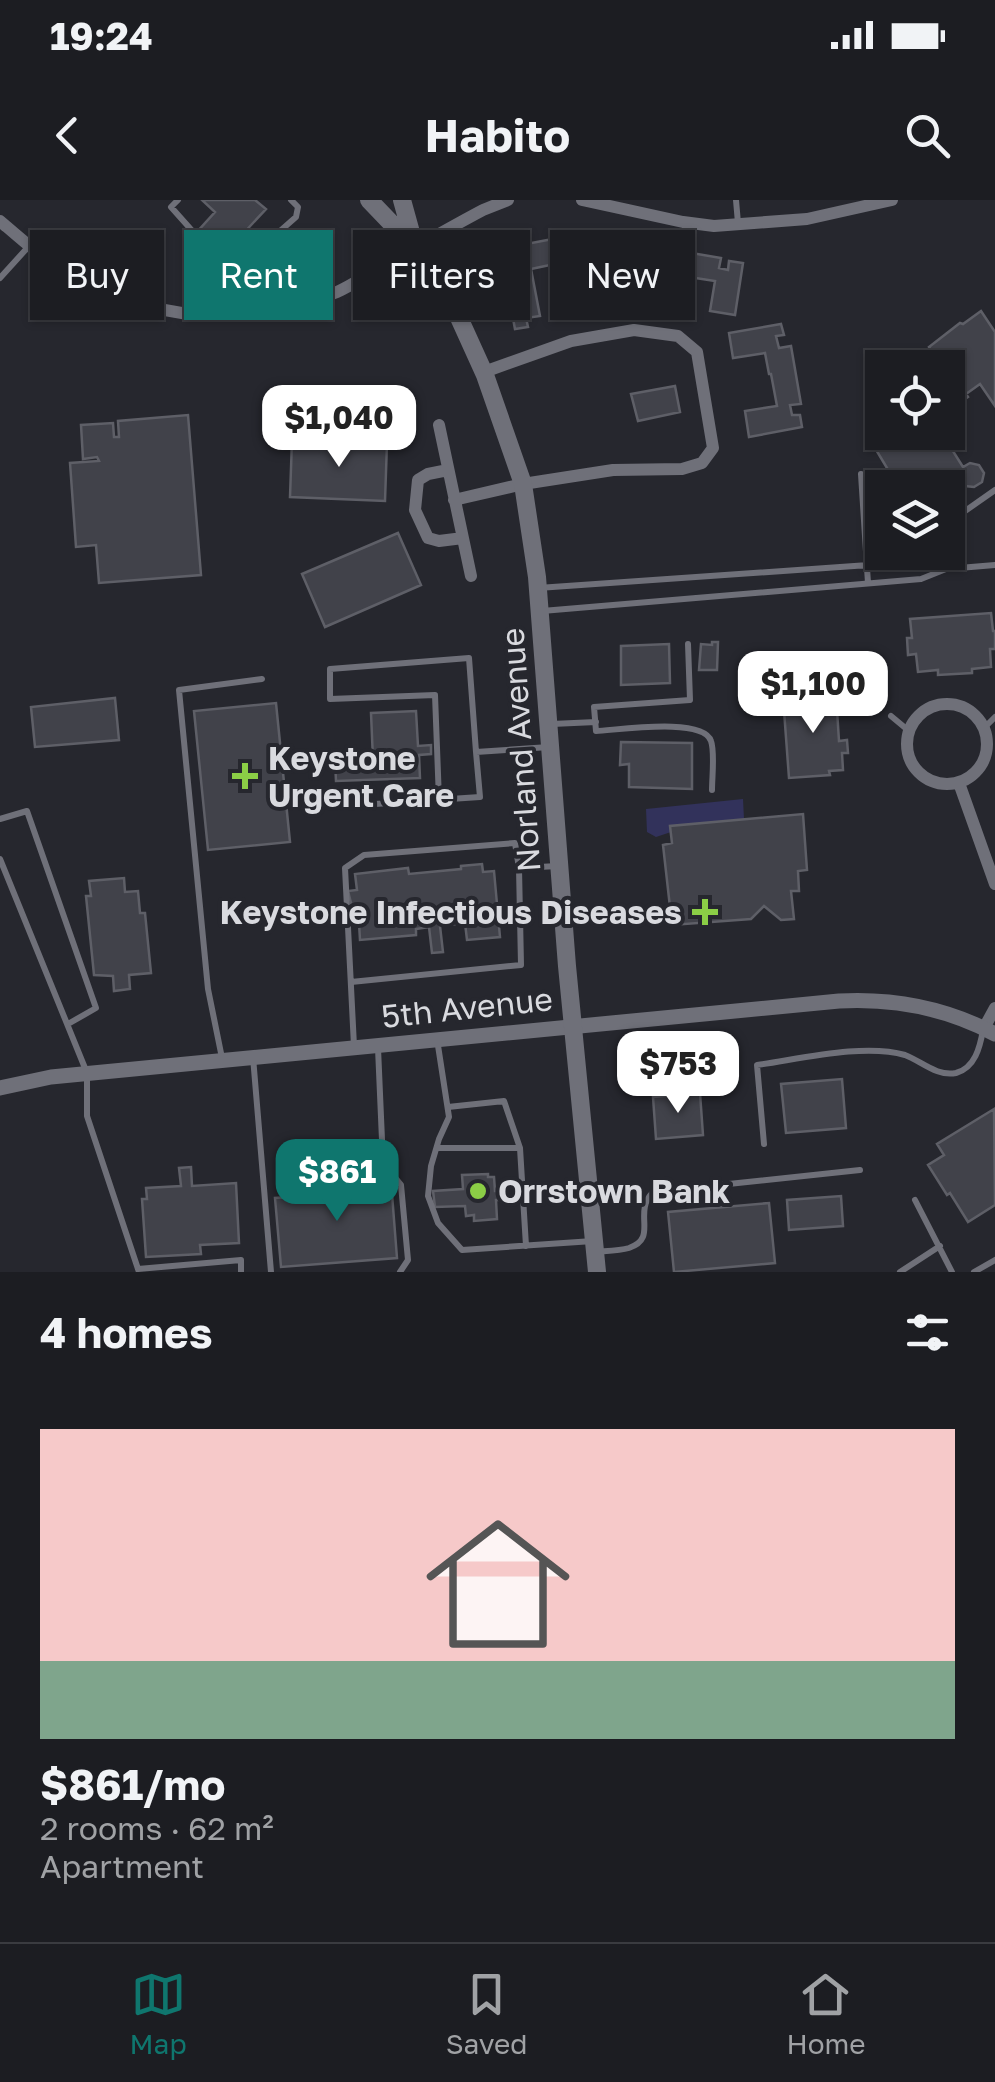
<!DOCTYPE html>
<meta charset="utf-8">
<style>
body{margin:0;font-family:"Golos Text",sans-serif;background:#25262a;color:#f1f3f6;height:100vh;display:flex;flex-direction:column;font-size:38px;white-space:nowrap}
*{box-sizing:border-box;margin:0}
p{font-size:32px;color:#a0a2a5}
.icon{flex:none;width:55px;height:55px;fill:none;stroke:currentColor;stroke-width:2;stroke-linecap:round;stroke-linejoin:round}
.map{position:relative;height:1072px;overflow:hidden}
.sheet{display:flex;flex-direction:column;background:#1c1d22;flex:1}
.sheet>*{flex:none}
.guide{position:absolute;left:30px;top:30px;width:935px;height:90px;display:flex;gap:20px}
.controls{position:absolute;left:865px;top:150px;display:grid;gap:20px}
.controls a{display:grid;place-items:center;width:100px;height:100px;border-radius:0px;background:#1c1d22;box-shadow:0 2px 8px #0004,0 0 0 2px #3a3b40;font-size:50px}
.price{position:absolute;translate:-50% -85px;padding:0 22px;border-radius:20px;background:#fff;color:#222;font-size:32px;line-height:65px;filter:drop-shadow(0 2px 5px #0008)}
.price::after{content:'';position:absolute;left:50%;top:60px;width:30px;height:22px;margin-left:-15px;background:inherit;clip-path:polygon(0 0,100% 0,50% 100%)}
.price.active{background:#0f766e;color:#fff}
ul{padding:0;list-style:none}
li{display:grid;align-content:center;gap:20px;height:530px;padding:0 40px}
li+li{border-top:2px solid #3a3b40}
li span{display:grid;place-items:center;height:310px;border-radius:0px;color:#555}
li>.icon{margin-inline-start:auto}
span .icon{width:180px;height:180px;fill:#fffc;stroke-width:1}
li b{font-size:42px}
h2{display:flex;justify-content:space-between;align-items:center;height:120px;padding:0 40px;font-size:42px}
.pill{padding:0 35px;border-radius:0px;background:#1c1d22;box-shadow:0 2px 8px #0004,0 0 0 2px #3a3b40;font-size:35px;line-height:90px}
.pill.active{background:#0f766e;color:#fff}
.status{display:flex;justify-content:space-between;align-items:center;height:70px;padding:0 50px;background:#1c1d22;direction:ltr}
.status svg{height:28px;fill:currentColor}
header{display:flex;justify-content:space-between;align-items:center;height:130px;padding:0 40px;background:#1c1d22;font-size:45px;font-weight:700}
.dock{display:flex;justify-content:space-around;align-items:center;height:140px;border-top:2px solid #3a3b40;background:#1c1d22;font-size:28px;color:#a0a2a5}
.dock a{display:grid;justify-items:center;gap:5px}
.dock .active{color:#0f766e}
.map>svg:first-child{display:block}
.green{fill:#32325b}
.building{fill:#41424a;stroke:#5e5f67;stroke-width:2.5}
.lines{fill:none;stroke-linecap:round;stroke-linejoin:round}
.service{stroke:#6f7079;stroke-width:6}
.minor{stroke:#6f7079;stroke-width:12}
.tertiary{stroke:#6f7079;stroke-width:15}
.secondary{stroke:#6f7079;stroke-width:18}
.poi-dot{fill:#8bce46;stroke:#26272e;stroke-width:4}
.labels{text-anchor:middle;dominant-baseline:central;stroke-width:8;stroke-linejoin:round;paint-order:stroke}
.street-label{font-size:32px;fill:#d9dadf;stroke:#26272e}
.poi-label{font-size:32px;font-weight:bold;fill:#d9dadf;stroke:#26272e;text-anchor:start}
</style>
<div class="status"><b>19:24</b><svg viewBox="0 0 49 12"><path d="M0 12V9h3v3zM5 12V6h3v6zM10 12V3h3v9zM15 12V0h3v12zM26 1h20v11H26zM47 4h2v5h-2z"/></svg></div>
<header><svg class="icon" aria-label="back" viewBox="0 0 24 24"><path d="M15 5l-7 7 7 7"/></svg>Habito<svg class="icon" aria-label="search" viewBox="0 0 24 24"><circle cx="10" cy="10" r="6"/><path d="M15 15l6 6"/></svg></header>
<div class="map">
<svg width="995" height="1072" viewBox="0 0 995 1072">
<rect width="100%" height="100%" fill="#26272e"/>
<!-- green -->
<path class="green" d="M743,599L744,619L670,626L671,632L656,637L647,632L646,609Z"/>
<!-- building -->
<path class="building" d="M202,0H255L266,9L240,37L231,30L215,48L197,32L215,12Z
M603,33L617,107L606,108L604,100L591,103L583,58L531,69L540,116L526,118L528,127L515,129L501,55H508L509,62L524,59L521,45L579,34L581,46L591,44L589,35Z
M662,48L721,58L719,68L728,70L729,61L743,63L735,115L710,111L715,81L663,73L657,107L631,103L639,51L650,53V61L660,63Z
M981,111L995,132V206L980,184L966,194L968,197L958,204L955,200L948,206V168H943L929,147L960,123L963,124Z
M781,124L784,135L776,136L779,148L791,146L801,204L790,205L792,215H800L802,227L749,237L745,211L777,206L771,174H769L765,153L733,158L729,133Z
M675,186L680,212L638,221L631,194Z
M188,215L201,375L99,383L96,345L76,347L70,263L99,261L97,257L83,259L81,225L113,223L114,237H119L118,221Z
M882,226V232H948V229L953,238L951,248L963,267L970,263L979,265L984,273L982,282L974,287L965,286L960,277L961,269L957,280L965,292L948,304V288H932L931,285V288H885L884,285L893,278L875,248L879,245Z
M292,240L387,243L385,301L290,297Z
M398,333L421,385L325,427L302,374Z
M991,413L993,431H995V449H990L991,467L972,469V473L938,475V470L918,472L916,454L908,455L907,438H912L910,419Z
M712,442H718L717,470H699L701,444L712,445Z
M669,444L670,483L621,485V446Z
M836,494L839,541L847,540L848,553H842L843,570L829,571L830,575L789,578L783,497Z
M115,498L119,540L35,547L31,507Z
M276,503L290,642L208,650L194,511Z
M416,511L418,546L431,545V554L419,555L420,578L336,581L335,561L373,560L371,513Z
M621,542L692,543V589L629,587V564L620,565Z
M803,614L807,670L798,671L799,691H791L794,719L781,720L764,706L751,719L672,725L663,645L672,643L670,626Z
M482,664L483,672L494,671L500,737L467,740L465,723L440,726L443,752L432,753L429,727L416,729V735L360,740L359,723L350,724L348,711H353L348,691L357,690L355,674L408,668L409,674L461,669V666Z
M124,678L125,692L138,691L140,713H145L151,773L129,775L130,789L114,791L113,776L94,775L86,696H91L89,681Z
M842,879L846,928L786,933L781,884Z
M700,893L703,935L656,939L653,897Z
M994,909L995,1005L968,1022L950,993L947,995L928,965L944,955L937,944Z
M191,967L192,986L236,983L239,1043L200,1045L201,1054L146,1057L142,999H147L146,988L181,986L179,968Z
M333,968L334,985L391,981L397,1058L281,1067L275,998L319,995L317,970Z
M488,974V977H494L495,991H500V1000H496L497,1019L474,1021V1015L466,1016L465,1006L435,1007L433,991L463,989L462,975Z
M841,996L843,1026L789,1030L787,1000Z
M769,1003L775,1063L674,1072L668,1012Z"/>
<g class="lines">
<!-- service -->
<path class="service" d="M178,0L171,7L220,62L238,68
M736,0L738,23
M0,78L29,46
M250,114L238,68L296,17L298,7L291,0
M861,274L868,383
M948,323L995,290
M928,365L934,352
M538,388L911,362L947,369L995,365
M542,411L921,379L946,369
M688,444L690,500L594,507L596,531C619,530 703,517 711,541C715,552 712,577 712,590
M891,516L909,531
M552,524L596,522
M985,527L995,517
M439,600L435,495L330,499V469L469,458L476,552L549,547
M345,606L480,597L476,552
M0,619L27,611L96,808L68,824
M0,659L87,873V916L139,1072
M519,668L558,666
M351,782L521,765L519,668L515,643L364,655L345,668L354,846
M437,839L449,917L439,939L431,966L428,996L438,1023L462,1050L593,1041
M378,848L383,963L401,985L408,1060L400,1072
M253,857L271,1072
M222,858L208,789L179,490L262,479
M448,907L504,901L520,948
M764,944L757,865C800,859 864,843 905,855C921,861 937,877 956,873C975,868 980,847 983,830
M437,948H520L526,1046
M915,1000L952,1072
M595,1052C606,1051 619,1051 629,1048C659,1038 632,1013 653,992L860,970
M138,1069L241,1060V1072
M900,1072L940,1046
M974,1072L995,1060"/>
<!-- minor -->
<path class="minor" d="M582,0L683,22L714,26L807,19L892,0
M0,21C21,39 42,58 66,72C152,121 245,131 337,92C353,85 368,74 383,66C416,47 449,28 483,10L508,0
M439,225L471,376
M448,270L428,274L418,280L415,310L428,338L439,341L463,338
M454,300L523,284L613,270L682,269L702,263L713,248L697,152L678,136L634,130L571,141L484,172
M907 544a40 40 0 1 1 80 0a40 40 0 1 1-80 0Z
M959,583L995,684
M984,828L995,808"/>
<!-- tertiary -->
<path class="tertiary" d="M0,888L51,877L839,801C894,798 946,808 995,834"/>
<!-- secondary -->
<path class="secondary" d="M369,0L415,48L456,111L485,175L523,284L537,377L567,766L597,1072
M402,0L415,47"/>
</g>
<!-- markers -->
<g class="poi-dot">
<path d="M240 561h10v10h10v10h-10v10h-10v-10h-10v-10h10z"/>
<path d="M700 697h10v10h10v10h-10v10h-10v-10h-10v-10h10z"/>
<circle cx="478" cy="991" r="10"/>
</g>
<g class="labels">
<!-- street labels -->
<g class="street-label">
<text transform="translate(520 550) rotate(-94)">Norland Avenue</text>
<text transform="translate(467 807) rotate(-6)">5th Avenue</text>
</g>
<!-- poi labels -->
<g class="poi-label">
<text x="268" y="558">Keystone<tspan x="268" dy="37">Urgent Care</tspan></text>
<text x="682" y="712" text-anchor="end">Keystone Infectious Diseases</text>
<text x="498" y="991">Orrstown Bank</text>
</g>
</g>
</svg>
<div class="controls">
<a><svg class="icon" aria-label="locate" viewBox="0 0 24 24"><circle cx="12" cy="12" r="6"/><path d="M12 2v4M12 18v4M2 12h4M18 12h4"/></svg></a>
<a><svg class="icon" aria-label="layers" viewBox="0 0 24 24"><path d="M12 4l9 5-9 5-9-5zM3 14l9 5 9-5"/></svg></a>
</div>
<b class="price" style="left:339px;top:270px">$1,040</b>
<b class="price" style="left:813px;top:536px">$1,100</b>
<b class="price" style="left:678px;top:916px">$753</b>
<b class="price active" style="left:337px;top:1024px">$861</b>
<div class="guide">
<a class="pill">Buy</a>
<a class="pill active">Rent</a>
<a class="pill">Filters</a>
<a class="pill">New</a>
</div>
</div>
<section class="sheet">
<h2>4 homes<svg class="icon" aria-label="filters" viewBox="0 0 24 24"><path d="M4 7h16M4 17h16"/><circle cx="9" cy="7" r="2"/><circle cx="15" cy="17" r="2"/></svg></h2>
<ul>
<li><span style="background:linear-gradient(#f6c9c9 75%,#7fa58c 0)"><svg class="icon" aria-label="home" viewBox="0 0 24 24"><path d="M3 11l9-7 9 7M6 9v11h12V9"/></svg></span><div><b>$861/mo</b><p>2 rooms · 62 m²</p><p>Apartment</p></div></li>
</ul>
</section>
<nav class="dock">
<a class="active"><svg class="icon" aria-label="map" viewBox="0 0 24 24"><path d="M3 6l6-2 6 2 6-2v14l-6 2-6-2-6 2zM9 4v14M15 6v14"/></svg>Map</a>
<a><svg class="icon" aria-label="saved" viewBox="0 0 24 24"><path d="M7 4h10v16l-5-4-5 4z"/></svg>Saved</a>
<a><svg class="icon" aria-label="home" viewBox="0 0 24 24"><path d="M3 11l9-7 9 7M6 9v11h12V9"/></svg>Home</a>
</nav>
